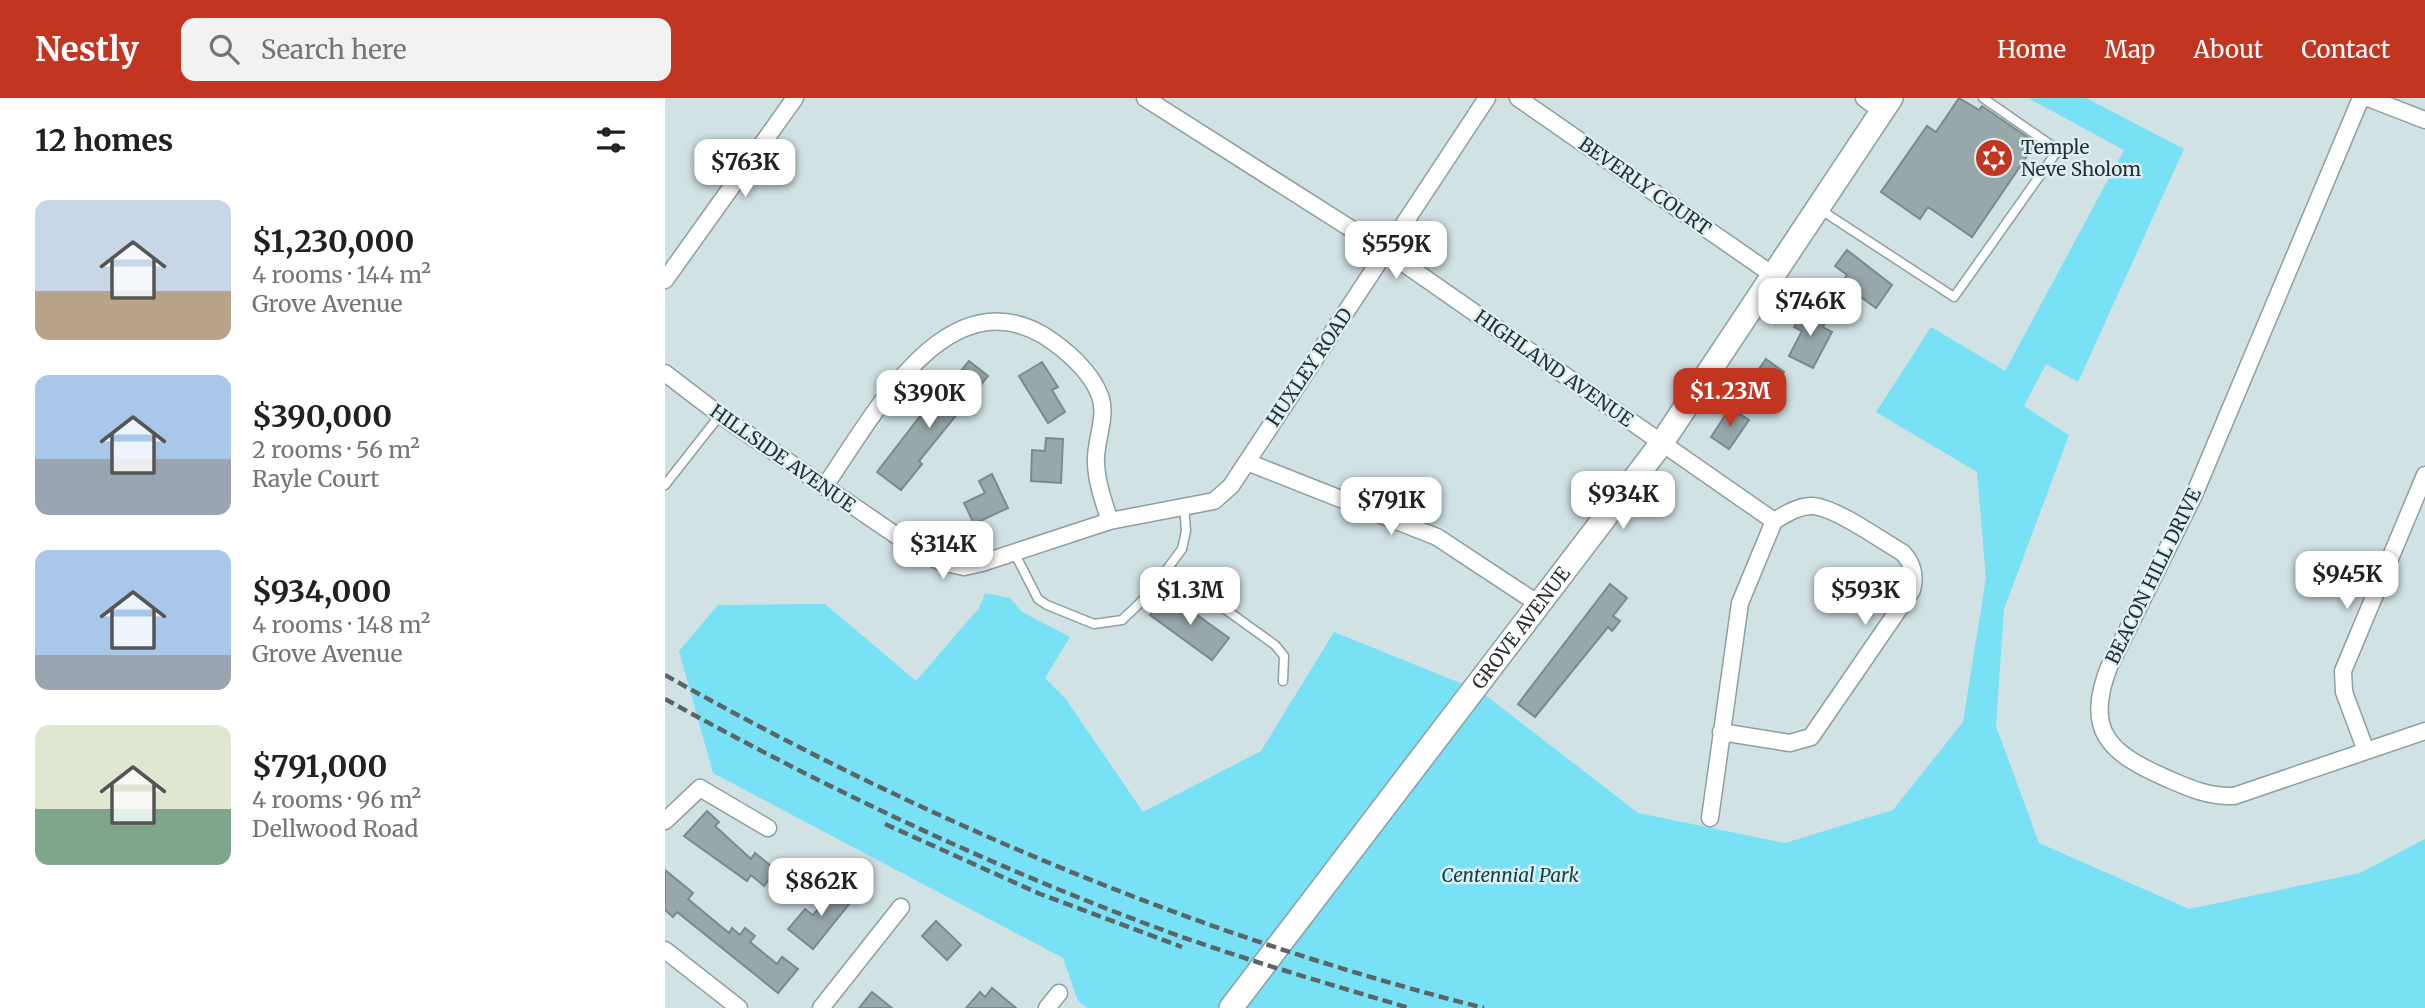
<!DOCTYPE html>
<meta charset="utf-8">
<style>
body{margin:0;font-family:Merriweather,serif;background:#f2f2f2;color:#202124;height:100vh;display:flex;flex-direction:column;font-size:26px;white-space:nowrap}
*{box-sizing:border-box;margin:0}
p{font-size:23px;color:#757577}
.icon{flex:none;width:38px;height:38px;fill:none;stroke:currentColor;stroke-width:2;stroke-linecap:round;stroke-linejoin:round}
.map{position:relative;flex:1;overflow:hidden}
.details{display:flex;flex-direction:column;background:#fff;width:665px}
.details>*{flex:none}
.price{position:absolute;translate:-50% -60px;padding:0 16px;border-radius:14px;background:#fff;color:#222;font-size:23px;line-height:46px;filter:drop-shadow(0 2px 4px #0008)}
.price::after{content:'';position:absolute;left:50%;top:42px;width:21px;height:16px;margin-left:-10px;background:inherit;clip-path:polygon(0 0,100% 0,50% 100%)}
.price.current{background:#c13521;color:#fff}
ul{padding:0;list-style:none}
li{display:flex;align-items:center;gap:21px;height:175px;padding:0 35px}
li span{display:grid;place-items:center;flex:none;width:196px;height:140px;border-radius:14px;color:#555}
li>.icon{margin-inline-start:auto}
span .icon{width:84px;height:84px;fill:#fffc;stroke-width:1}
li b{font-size:30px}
h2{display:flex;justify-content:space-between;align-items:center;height:84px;padding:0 35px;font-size:30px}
header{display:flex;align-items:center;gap:42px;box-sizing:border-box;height:98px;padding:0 35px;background:#c13521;color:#fff}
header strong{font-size:33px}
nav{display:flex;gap:38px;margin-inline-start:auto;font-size:24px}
.search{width:490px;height:63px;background:#f2f2f2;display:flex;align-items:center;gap:18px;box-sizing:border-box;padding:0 24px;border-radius:14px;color:#757577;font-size:26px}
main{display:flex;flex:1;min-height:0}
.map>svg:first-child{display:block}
.green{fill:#78e1f5}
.building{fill:#97a7aa;stroke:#7a8a8d;stroke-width:2}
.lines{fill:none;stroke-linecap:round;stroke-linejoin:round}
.lane-casing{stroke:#8e9ea1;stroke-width:11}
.street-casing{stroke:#8e9ea1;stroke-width:19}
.secondary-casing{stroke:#8e9ea1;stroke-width:26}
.lane{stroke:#fff;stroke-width:8}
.street{stroke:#fff;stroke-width:16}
.secondary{stroke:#fff;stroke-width:23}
.rail{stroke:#5b6566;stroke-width:4.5;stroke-dasharray:10 5;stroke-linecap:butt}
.labels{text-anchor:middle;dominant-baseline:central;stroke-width:5;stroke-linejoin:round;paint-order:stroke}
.poi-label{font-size:19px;fill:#292f30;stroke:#deeff3;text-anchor:start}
.street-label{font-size:19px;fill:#292f30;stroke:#deeff3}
.park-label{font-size:19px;font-style:italic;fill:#0f424a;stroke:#deeff3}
</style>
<header>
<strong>Nestly</strong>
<div class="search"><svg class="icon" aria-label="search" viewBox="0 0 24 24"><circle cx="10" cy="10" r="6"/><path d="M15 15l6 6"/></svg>Search here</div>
<nav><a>Home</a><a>Map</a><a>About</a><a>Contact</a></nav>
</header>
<main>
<section class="details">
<h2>12 homes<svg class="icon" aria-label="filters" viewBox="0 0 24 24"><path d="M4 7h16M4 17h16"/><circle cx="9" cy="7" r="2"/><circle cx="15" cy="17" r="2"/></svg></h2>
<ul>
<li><span style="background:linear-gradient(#c9d6e8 65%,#b9a48a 0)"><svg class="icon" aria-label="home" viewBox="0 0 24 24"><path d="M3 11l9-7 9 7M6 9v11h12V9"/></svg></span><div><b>$1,230,000</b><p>4 rooms · 144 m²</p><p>Grove Avenue</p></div></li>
<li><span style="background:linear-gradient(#a9c7e8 60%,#9aa5b1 0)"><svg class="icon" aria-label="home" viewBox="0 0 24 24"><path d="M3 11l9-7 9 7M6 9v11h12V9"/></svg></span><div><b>$390,000</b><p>2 rooms · 56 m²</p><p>Rayle Court</p></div></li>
<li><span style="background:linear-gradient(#a9c7e8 75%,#9aa5b1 0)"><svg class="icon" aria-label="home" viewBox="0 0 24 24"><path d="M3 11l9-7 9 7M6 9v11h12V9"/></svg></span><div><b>$934,000</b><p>4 rooms · 148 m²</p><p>Grove Avenue</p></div></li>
<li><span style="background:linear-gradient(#dfe7d0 60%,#7fa58c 0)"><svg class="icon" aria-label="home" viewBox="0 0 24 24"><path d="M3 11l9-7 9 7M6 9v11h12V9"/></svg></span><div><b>$791,000</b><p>4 rooms · 96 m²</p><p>Dellwood Road</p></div></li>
</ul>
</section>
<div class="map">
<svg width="1760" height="910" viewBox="0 0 1760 910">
<rect width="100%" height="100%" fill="#d1e2e5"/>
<!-- green -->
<path class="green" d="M1363,0H1421L1519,51L1413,284L1381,266L1359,308L1404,337L1339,511L1331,628L1374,745L1524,811L1695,775L1760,741V910H423L413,903L398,860L48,675L14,553L53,507L160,506L251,583L314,510L320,495L345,500L357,514L405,539L380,580L400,600L478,714L596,653L669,534L815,593L973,715L1120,745L1228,712L1298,624L1321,480L1312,374L1211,314L1266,229L1340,273L1459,52Z"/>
<!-- building -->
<path class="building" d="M1294,0L1314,12L1317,8L1371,45L1307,139L1263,109L1255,121L1216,94L1262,28L1271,34Z
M1182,152L1227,187L1211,210L1193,197L1183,211L1167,199L1182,177L1170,168Z
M1140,209L1162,221L1158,229L1167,234L1148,270L1124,258L1137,233L1129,229Z
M1101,261L1119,274L1110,288L1116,292L1106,307L1081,290Z
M304,263L323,278L254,363L257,366L236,392L212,374L266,304L275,311L299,279L295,274Z
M377,264L393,289L387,292L400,314L383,325L354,278Z
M1065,310L1084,322L1064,351L1046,339Z
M381,340L398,341L396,385L366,383L367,352L380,353Z
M327,376L343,410L309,426L299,405L320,395L314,383Z
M945,486L962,500L948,518L955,523L947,533L943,529L870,619L853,606Z
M503,496L564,540L547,562L485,517Z
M42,713L54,724L50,728L86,761L90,755L111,772L99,788L86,777L82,783L19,738Z
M0,772L28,795L23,801L64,835L67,830L75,837L80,830L90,838L85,844L112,866L117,859L133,871L113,895L12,814L8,819L0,812Z
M172,787L189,800L148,851L123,831L140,811L148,817Z
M271,823L296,847L282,862L257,838Z
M327,890L351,910H301L315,894L320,899Z
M207,894L227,910H194Z"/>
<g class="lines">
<defs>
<path id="lane" d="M1156,112L1289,199L1393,52L1318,0
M0,387L55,317
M349,454L373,501L382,507L429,526L457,522L482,498L517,451L521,433L519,408
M503,470L610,547L619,558L618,583"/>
<path id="street" d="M480,0L721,153L1109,423L1075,505L1045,720
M853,0L1108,177
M1199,0L1217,14
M1696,0L1529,397L1444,569C1419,633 1444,655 1501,680C1524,690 1543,699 1569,698L1760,633
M1703,0L1760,22
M0,182L130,0
M0,275L55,317L254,453L276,464L299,469L317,465L445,423L549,403L566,388L822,0
M582,364L772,439L875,507
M159,389C206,323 278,179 378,237C400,251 426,273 435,298C443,319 429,345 431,366C432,386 439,405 445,423
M1056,634L1125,645L1146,639L1247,492C1251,477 1248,466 1238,455C1217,443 1166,406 1145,408C1131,409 1121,416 1109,423
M1701,653L1679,594L1678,573L1760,377
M0,723L35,690L103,730
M0,852L74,910
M156,910L236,809
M382,910L394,895"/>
<g id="secondary">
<path id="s1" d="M566,910L996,346L1226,0"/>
</g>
</defs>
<!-- lane casing -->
<use href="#lane" class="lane-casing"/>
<!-- street casing -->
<use href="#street" class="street-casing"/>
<!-- secondary casing -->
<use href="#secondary" class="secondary-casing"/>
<!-- lane -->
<use href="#lane" class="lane"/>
<!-- street -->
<use href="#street" class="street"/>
<!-- secondary -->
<use href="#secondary" class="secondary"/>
<!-- rail -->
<path class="rail" d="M0,577C257,722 533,838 819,910
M0,601C162,691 331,771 506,835C584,863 664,886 744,910
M220,726L375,796L517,849"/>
</g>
<!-- icons -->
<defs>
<symbol id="synagogue-disc" viewBox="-11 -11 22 22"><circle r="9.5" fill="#c13521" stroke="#deeff3"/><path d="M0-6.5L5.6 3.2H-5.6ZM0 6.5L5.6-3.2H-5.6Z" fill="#fff"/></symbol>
</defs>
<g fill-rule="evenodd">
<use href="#synagogue-disc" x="1307" y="38" width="44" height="44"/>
</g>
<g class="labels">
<!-- poi labels -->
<g class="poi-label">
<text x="1356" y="49">Temple<tspan x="1356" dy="22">Neve Sholom</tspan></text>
</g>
<!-- street labels -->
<g class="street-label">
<text transform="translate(980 88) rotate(35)">BEVERLY COURT</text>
<text transform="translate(644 269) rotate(-56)">HUXLEY ROAD</text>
<text transform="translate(889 270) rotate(35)">HIGHLAND AVENUE</text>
<text transform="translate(118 360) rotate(35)">HILLSIDE AVENUE</text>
<text transform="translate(1488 478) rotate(-64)">BEACON HILL DRIVE</text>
<text stroke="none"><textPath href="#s1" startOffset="478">GROVE AVENUE</textPath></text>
</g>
<!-- park labels -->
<g class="park-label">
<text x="845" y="777">Centennial Park</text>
</g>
</g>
</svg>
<b class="price" style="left:80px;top:101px">$763K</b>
<b class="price" style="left:731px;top:183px">$559K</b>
<b class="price" style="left:1145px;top:240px">$746K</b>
<b class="price current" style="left:1065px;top:330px">$1.23M</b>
<b class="price" style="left:264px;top:332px">$390K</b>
<b class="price" style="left:958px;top:433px">$934K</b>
<b class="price" style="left:726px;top:439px">$791K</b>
<b class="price" style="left:278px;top:483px">$314K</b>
<b class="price" style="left:1682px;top:513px">$945K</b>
<b class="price" style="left:525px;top:529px">$1.3M</b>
<b class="price" style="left:1200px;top:529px">$593K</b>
<b class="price" style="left:156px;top:820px">$862K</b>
</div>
</main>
